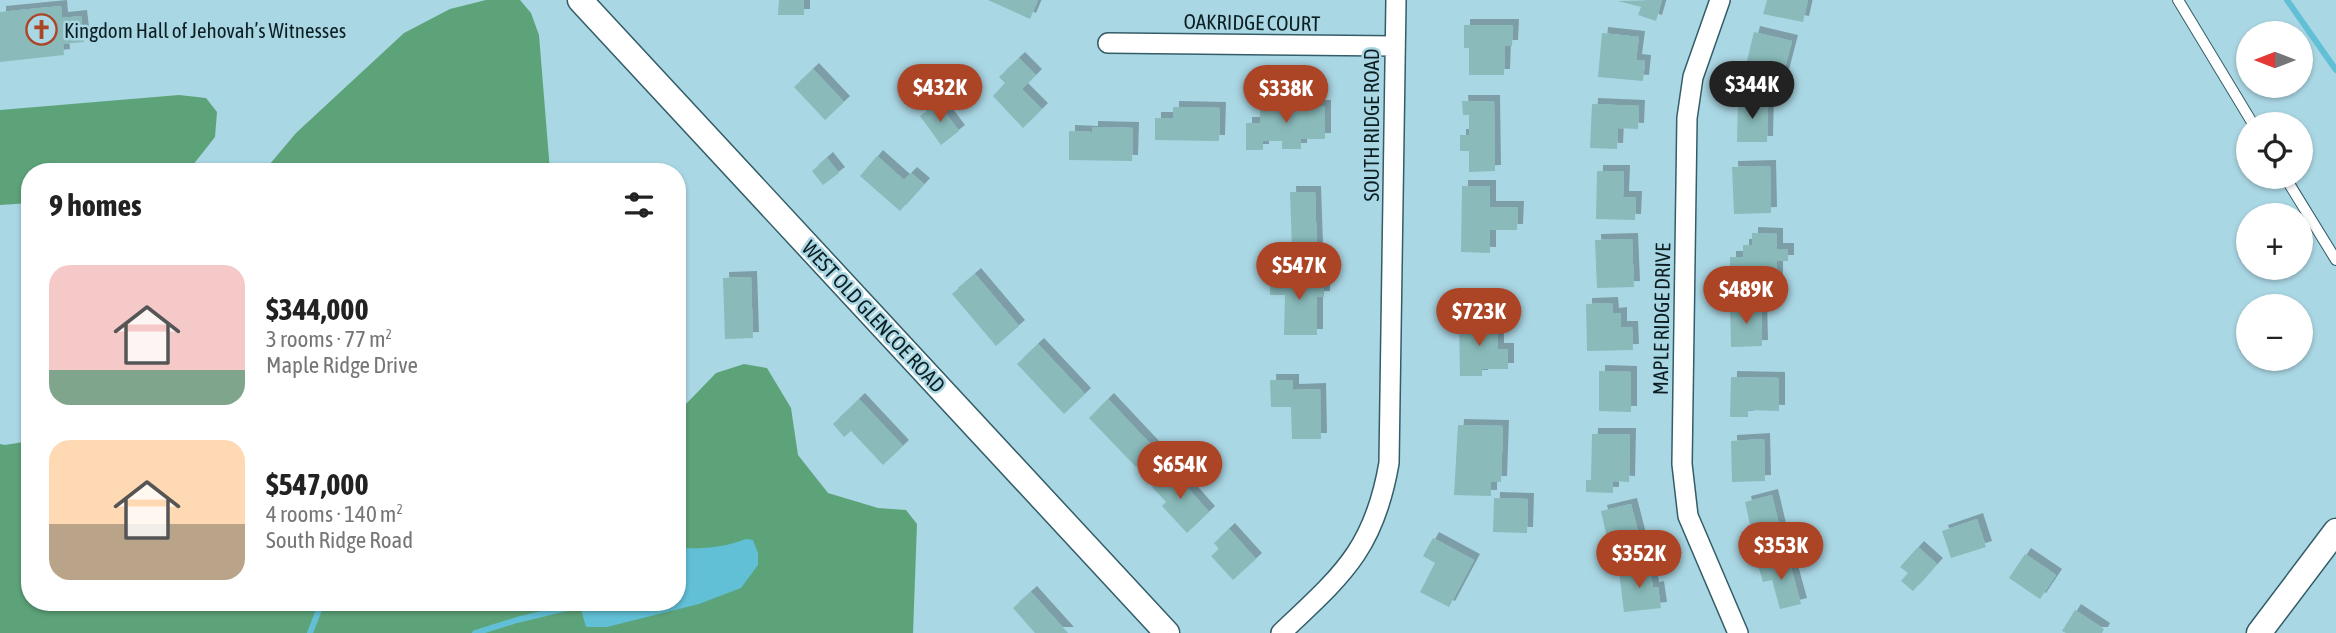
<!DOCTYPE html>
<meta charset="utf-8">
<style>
body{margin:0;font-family:"Asap Condensed",sans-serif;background:#f2f2f2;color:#222;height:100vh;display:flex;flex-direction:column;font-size:26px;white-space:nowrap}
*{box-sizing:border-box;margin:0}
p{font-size:23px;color:#767676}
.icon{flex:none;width:38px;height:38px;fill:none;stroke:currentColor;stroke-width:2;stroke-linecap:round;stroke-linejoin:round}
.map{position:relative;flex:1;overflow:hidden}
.details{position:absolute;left:21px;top:163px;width:665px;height:448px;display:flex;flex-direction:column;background:#fff;border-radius:28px;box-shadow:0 2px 5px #0004}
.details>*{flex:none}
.needle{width:46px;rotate:270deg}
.buttons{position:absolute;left:2236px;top:21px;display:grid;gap:14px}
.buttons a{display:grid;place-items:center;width:77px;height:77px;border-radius:50%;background:#fff;box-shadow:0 2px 5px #0004;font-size:35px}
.price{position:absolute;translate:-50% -60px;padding:0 16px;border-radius:24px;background:#ac4426;color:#fff;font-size:23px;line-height:46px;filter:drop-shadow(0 2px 4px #0008)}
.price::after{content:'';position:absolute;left:50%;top:42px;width:21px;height:16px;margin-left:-10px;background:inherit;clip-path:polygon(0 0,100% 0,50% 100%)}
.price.current{background:#222;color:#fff}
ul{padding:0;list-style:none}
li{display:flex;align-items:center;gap:21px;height:175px;padding:0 28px}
li span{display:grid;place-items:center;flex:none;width:196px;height:140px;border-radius:21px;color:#555}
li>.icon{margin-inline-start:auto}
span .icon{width:84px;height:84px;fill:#fffc;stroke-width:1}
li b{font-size:30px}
h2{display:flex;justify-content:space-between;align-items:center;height:84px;padding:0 28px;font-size:30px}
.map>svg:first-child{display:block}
.forest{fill:#5da379}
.water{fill:#61bfd6}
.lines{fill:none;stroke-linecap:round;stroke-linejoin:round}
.stream{stroke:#61bfd6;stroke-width:6}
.building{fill:#8ababa;filter:url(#shadow)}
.service-casing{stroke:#335d68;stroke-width:12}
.minor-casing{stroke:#335d68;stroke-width:22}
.tertiary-casing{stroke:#335d68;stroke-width:27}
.service{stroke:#fff;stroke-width:10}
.minor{stroke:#fff;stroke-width:19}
.tertiary{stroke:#fff;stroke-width:24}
.labels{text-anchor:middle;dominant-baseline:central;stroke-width:5;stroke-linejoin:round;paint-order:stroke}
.street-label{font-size:21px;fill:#0c1e22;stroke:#aad7e4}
.poi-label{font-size:21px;fill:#0c1e22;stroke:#aad7e4;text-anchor:start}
</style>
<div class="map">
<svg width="2336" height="633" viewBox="0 0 2336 633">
<defs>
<filter id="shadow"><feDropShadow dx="6" dy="-6" stdDeviation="0" flood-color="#0004"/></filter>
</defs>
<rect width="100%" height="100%" fill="#aad7e4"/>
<!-- forest -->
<path class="forest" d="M486,0H520L531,13L539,35L550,171H264L296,133L404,33L450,9Z
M179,95L206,98L217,112L215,137L189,170L30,172V203L0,205V110Z
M744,364L767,368L791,408L798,455L828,493L878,508L906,510L917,524L913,633H0V444L5,445L30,441V602H677V408L687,403L716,373Z"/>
<!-- water -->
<path class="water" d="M746,539L753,540L758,553V565L741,588L699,604L607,627H586L579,602H677V548C703,549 722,548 746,539Z"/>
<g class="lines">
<!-- stream -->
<path class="stream" d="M2287,0L2336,70
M310,633L322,602
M475,633L517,620L591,602"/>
</g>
<!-- building -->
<path class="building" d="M779,0H804V15H778Z
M988,0H1038L1030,19Z
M1662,0L1656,21L1638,15L1641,7L1618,1Z
M1767,0H1808L1803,22L1763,14Z
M61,6L62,18L81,16L84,42L63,44L64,55L0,62V12Z
M1464,25H1513L1512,46H1505L1504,75H1469V48H1464Z
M1754,32L1792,41L1780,87L1743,77Z
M1602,33L1639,37L1636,60L1645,61L1643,81L1598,77Z
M1019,58L1036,75L1022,89L1042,109L1023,128L993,96L1005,83L999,77Z
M813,69L844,102L825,120L794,87Z
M1738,100L1768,101L1767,142H1737Z
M1260,101H1301V106H1325V139H1301V149H1282V141H1263V150H1246V123H1260Z
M1462,101H1494L1495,171L1469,172V151H1460V135H1469V115H1463Z
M938,103L959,131L941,145L920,116Z
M1592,104L1639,106L1638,129L1618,128L1617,149L1590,148Z
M1173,107L1220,108L1219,141L1155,140V118H1173Z
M1092,127L1133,128L1132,161L1069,160V131L1092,132Z
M877,156L904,180L911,173L924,184L900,211L860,176Z
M827,158L839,173L823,185L812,171Z
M1770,166L1771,213L1734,214L1732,167Z
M1597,171H1624L1623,197H1636L1635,220L1596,219Z
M1462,186H1490V207H1518L1517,230H1490V253L1461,252Z
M1290,192H1315L1317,249L1292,250Z
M1752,233L1777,234V249H1788V261H1777V282L1730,281V257H1743V245H1752Z
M1632,239L1634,287L1597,288L1595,240Z
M975,274L1019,326L996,346L952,294Z
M1270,275L1324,276V297H1317V335H1284L1285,295H1270Z
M751,277L753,338L725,339L723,278Z
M1612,303L1613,314L1621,313V327H1632L1633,350L1587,351L1586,304Z
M1730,306H1761L1762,346L1731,347Z
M1459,315H1482L1483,332H1498V349H1508V369H1482V376H1460Z
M1038,344L1085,394L1064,414L1017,364Z
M1599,371L1631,372V412L1599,411Z
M1731,377L1779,378V411L1748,410V417H1730Z
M1270,380H1293V390L1320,389L1321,439H1292L1291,407H1271Z
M859,399L903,446L883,465L851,431L844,437L833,424Z
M1108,399L1155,449L1136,467L1089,418Z
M1458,425L1503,426L1501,482H1491V496L1454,495Z
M1592,434H1630L1629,482L1613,481V493L1586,492V480H1591Z
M1764,439L1765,481L1732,482L1731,441Z
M1171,469L1209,512L1187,533L1162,506L1166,502L1152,487Z
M1772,495L1783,542L1747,552L1741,532L1751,529L1745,502Z
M1494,498L1528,499L1527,533L1493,532Z
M1631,504L1641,543L1610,551L1601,511Z
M1977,519L1986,547L1951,558L1942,531Z
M1229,529L1256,559L1233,580L1211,556L1219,549L1214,543Z
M1433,538L1474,560L1449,607L1420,592L1435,563L1423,556Z
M1918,547L1937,564L1913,591L1901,581L1908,573L1900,567Z
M2025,554L2056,575L2040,599L2009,578Z
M1788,557L1801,604L1780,609L1772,580L1763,582L1758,565Z
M1650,567L1653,588L1658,587L1661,608L1624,612L1619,571Z
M1031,592L1068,633H1035L1013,608Z
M2075,610L2104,629L2102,633H2066L2062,631Z"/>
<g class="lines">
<defs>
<path id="service" d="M2178,0L2253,124
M2285,177L2336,260"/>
<path id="minor" d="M1720,0L1693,77L1687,118L1682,464L1688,516L1738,633
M1108,43L1395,46
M1281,633C1342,575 1374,550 1389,463L1396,0"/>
<path id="tertiary" d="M580,0L1167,633
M2259,633L2336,531"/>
</defs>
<!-- service casing -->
<use href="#service" class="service-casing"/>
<!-- minor casing -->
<use href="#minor" class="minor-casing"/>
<!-- tertiary casing -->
<use href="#tertiary" class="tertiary-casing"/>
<!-- service -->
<use href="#service" class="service"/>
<!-- minor -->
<use href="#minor" class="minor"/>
<!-- tertiary -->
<use href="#tertiary" class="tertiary"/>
</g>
<!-- icons -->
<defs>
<symbol id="church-ring" viewBox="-11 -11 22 22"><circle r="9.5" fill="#aad7e4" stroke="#ac4426" stroke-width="1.5"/><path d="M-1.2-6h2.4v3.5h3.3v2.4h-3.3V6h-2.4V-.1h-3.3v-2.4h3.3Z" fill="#ac4426"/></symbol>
</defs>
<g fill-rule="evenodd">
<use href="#church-ring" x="24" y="12" width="35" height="35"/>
</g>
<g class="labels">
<!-- street labels -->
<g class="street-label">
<text transform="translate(1252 22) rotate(1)">OAKRIDGE COURT</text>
<text transform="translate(1371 125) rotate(-90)">SOUTH RIDGE ROAD</text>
<text transform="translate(874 316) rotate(47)">WEST OLD GLENCOE ROAD</text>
<text transform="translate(1661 319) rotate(-89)">MAPLE RIDGE DRIVE</text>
</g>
<!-- poi labels -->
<g class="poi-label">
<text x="64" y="30">Kingdom Hall of Jehovah’s Witnesses</text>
</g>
</g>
</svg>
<div class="buttons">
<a><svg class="needle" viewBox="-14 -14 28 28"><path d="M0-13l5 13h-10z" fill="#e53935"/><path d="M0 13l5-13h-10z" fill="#767676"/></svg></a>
<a><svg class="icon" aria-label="locate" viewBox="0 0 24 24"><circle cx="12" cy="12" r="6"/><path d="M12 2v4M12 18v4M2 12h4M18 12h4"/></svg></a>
<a>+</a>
<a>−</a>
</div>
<b class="price current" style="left:1752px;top:121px">$344K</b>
<b class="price" style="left:940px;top:124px">$432K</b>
<b class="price" style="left:1286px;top:125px">$338K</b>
<b class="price" style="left:1299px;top:302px">$547K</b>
<b class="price" style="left:1746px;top:326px">$489K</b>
<b class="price" style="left:1479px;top:348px">$723K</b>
<b class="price" style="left:1180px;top:501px">$654K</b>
<b class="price" style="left:1781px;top:582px">$353K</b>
<b class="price" style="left:1639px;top:590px">$352K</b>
<section class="details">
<h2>9 homes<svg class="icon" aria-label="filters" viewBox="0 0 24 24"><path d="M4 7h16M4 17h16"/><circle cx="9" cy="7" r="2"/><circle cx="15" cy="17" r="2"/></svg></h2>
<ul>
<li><span style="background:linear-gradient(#f6c9c9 75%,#7fa58c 0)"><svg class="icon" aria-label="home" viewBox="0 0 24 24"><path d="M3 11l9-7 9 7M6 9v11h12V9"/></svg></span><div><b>$344,000</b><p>3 rooms · 77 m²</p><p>Maple Ridge Drive</p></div></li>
<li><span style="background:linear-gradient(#ffd9b3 60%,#b9a48a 0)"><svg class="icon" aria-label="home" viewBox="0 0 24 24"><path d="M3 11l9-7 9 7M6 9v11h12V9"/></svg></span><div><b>$547,000</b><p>4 rooms · 140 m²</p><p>South Ridge Road</p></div></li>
</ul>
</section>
</div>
